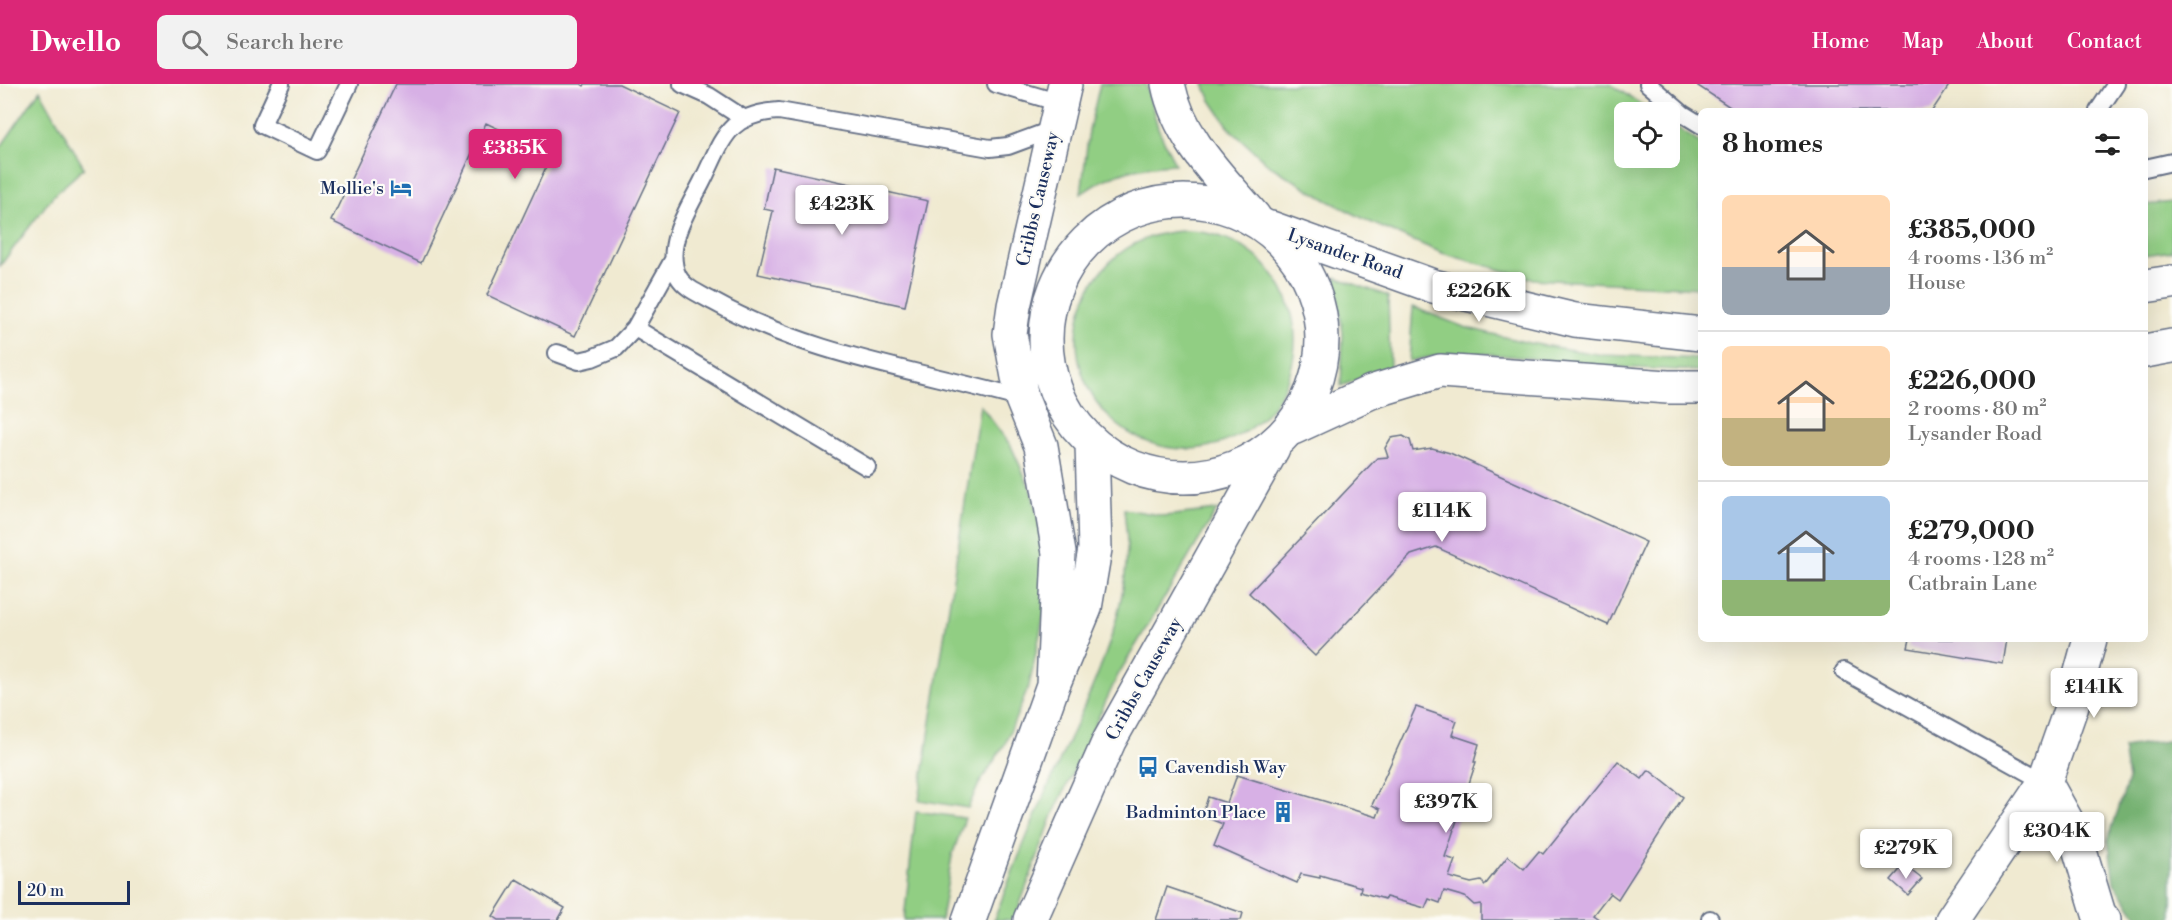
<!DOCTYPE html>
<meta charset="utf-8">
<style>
body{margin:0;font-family:"Libre Bodoni",serif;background:#f2f2f2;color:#222;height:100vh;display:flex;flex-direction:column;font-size:22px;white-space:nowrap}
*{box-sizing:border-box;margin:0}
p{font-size:20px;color:#767676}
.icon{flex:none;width:33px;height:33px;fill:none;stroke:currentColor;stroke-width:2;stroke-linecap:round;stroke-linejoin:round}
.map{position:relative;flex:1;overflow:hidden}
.panel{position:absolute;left:1698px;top:24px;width:450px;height:534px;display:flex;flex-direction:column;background:#fff;border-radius:9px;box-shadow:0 6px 24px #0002}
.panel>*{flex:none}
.tools{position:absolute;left:1614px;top:18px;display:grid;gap:12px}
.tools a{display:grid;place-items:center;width:66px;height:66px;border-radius:9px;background:#fff;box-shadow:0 6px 24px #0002;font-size:30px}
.scale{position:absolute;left:18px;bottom:15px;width:112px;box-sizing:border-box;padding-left:6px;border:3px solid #1b2f5e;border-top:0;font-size:16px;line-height:21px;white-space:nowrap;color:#1b2f5e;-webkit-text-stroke:4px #fdfcf7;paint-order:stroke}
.price{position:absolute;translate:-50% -51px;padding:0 14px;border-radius:6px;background:#fff;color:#222;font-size:20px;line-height:39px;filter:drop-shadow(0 2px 3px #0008)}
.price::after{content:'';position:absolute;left:50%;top:36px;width:18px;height:14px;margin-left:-9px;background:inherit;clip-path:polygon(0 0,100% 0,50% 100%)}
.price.active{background:#db2777;color:#fff}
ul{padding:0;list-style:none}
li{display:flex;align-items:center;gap:18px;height:150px;padding:0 24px}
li+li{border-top:2px solid #e0e0e0}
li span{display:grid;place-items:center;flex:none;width:168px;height:120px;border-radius:9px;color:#555}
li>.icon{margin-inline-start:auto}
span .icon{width:72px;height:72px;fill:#fffc;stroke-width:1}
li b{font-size:26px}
h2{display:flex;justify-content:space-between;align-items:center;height:72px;padding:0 24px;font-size:26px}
header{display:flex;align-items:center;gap:36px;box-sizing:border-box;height:84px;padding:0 30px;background:#db2777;color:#fff}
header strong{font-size:28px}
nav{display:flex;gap:33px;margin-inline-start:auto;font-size:21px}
.search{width:420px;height:54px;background:#f2f2f2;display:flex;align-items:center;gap:15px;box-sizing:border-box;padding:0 21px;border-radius:9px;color:#767676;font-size:22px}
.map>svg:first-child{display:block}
.green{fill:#91ce83;stroke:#567e70;stroke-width:1.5}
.forest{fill:#74b171;stroke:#487068;stroke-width:1.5}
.building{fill:#d7b0e5}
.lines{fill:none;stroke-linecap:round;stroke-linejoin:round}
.service-casing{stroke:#667086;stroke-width:20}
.minor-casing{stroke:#667086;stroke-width:36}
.tertiary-casing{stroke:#667086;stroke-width:36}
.primary-casing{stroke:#667086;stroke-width:36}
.service{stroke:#fff;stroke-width:16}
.minor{stroke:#fff;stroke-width:33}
.tertiary{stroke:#fff;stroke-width:33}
.primary{stroke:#fff;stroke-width:33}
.labels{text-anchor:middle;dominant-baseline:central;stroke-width:4.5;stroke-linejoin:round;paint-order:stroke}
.poi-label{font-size:18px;fill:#1b2f5e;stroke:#fdfcf7;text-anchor:end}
.street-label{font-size:18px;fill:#1b2f5e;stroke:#fdfcf7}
</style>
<header>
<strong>Dwello</strong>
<div class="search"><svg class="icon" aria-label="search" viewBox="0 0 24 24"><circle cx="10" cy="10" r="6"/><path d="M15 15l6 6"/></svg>Search here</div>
<nav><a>Home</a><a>Map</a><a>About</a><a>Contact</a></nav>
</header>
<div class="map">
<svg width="2172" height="836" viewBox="0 0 2172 836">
<rect width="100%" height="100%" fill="#fdfcf7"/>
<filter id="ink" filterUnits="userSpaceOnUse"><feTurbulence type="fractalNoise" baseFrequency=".0167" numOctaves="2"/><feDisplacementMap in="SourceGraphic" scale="12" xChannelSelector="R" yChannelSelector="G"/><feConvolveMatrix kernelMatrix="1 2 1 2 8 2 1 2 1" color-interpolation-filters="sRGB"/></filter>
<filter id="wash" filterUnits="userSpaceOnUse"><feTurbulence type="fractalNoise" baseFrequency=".008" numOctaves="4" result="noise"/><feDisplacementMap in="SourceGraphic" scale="24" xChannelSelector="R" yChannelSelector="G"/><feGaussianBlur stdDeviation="1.35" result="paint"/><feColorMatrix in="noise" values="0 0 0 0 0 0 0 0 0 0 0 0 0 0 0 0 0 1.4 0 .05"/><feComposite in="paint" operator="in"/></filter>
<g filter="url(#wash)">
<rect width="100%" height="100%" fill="#f0ead1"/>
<!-- green -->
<path class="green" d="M1100,0H1146L1158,44L1175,80C1138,82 1111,88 1081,110L1089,46Z
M1204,0H1610L1653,28H1624V74H1670V39L1701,60V204L1533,195L1442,169L1374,140L1327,116L1270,82L1231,46L1210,15Z
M40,6L84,84L52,113L0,182V64Z
M2172,118V167L2145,171V121Z
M1077 256a109 109 0 1 1 218 0a109 109 0 1 1-218 0Z
M1335,193L1388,212L1390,283L1341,302L1343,249Z
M1413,223L1464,243L1529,259L1603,271L1701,275V287L1610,283L1490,270L1452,269L1409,277Z
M980,321L1011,362L1031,406L1043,452L1046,521L1029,602L1005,660L979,700L968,724L919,716Z
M1124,425L1165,432L1217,426L1118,591L1053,731L1014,836H994C1014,782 1036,729 1060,676C1091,607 1126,539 1127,461C1127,449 1125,437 1124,425Z
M916,727L965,734L952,772L941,836H904Z"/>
<!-- forest -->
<path class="forest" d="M2172,656V836H2140L2114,799L2108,756L2128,696L2123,664Z"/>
<g id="blocks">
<!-- building -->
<path class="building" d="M396,0H581L584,2L585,0H619L680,29L575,252L487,211L552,70L486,39L421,179L331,137Z
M1695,0H1950L1932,27H1736Z
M773,83L928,117L905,222L758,190L773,127L764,125Z
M1403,352L1410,356L1413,367L1432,364L1450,369L1646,458L1608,541L1436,463L1411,471L1315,572L1249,509L1377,374L1388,373L1385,364L1391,354Z
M1910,555H2007L2003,580L1908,564Z
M1416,623L1457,637L1452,651L1479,660L1474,678H1476L1445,773L1455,776L1449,793L1471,799L1481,797L1485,801L1508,772L1524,785L1539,767L1543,770L1618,677L1642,695L1649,686L1683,713L1618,815L1610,809L1593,831L1600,836H1481V820L1474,821L1465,813L1444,807L1440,819L1429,815L1425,824L1386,813L1385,815L1360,808L1361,803L1320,791V794L1301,790L1297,799L1214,762L1223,740L1202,732L1208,713L1227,719L1237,691L1377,733L1380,725L1372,721Z
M1904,781L1922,795L1908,811L1891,796Z
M516,795L565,824L558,836H499L493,832Z
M1167,803L1243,829L1241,836H1156Z"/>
</g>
</g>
<g filter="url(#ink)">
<use href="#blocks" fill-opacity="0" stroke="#667086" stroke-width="1.5"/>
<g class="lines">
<defs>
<path id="service" d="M281,0L262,41L317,67L349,0
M682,0L709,12L743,34
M996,0L1060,19
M1648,0L1683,30L1701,41
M2098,27L2116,0
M2145,84L2172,78
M635,244L867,383
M557,269L579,277L592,274L616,264L635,244L673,176
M1022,315C918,286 809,271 714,218C702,211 685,205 678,192C663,162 689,124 702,98C723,56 726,30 779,27L990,64L1008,62L1054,45
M1844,587L2045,698
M1710,835V836"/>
<path id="minor" d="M2045,698L2076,754L2099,830L2104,836
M1952,836L2045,698L2072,621L2090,555"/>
<path id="tertiary" d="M1271,144L1433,202L1575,236L1701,250
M2145,202L2172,198
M2145,267L2172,262
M1293,344L1371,308L1440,287L1668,303H1701"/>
<path id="primary" d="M1168,0C1179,54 1219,92 1254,133
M1046 255a138 138 0 1 1 276 0a138 138 0 1 1-276 0Z
M1053,601L1059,469L1041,362L1022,315L1010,250L1014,222L1065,0
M969,836L1053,601L1085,524L1095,465L1092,360
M1030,836L1109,657L1273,364"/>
</defs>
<!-- service casing -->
<use href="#service" class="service-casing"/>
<!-- minor casing -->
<use href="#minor" class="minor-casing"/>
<!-- tertiary casing -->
<use href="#tertiary" class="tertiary-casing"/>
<!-- primary casing -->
<use href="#primary" class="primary-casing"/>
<!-- service -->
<use href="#service" class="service"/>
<!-- minor -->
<use href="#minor" class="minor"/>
<!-- tertiary -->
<use href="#tertiary" class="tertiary"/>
<!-- primary -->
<use href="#primary" class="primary"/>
</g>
</g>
<!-- icons -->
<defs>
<symbol id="hotel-bare" viewBox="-9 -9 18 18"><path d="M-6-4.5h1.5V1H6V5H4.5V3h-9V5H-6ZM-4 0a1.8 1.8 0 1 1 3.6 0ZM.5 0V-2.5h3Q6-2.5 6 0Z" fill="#1f6fb2" stroke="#fdfcf7" stroke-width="2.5" paint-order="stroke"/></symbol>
<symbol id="bus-bare" viewBox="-9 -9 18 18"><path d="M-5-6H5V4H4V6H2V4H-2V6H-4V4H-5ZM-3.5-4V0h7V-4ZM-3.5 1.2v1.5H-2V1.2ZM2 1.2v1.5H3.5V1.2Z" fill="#1f6fb2" stroke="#fdfcf7" stroke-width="2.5" paint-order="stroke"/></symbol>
<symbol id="building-bare" viewBox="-9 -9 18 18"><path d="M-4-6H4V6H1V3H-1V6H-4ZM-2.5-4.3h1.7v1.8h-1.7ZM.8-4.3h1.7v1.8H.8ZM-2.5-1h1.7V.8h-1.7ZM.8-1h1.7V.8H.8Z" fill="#1f6fb2" stroke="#fdfcf7" stroke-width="2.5" paint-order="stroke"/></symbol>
</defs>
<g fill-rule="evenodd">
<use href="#hotel-bare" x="386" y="89" width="30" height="30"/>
<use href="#bus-bare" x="1133" y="668" width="30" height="30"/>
<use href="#building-bare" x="1268" y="713" width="30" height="30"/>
</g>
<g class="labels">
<!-- poi labels -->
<g class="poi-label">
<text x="384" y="104">Mollie's</text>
<text x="1165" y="683" text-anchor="start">Cavendish Way</text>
<text x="1266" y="728">Badminton Place</text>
</g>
<!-- street labels -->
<g class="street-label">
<text transform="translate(1038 115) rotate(-77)">Cribbs Causeway</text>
<text transform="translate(1345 170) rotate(19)">Lysander Road</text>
<text transform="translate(1144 595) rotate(-61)">Cribbs Causeway</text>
</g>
</g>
</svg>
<div class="tools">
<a><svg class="icon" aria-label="locate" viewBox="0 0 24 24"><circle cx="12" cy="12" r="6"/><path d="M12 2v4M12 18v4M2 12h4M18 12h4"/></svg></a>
</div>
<div class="scale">20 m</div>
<b class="price active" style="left:515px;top:96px">£385K</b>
<b class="price" style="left:842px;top:152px">£423K</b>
<b class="price" style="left:1479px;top:239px">£226K</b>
<b class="price" style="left:1442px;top:459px">£114K</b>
<b class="price" style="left:2094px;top:635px">£141K</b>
<b class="price" style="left:1446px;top:750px">£397K</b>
<b class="price" style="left:2057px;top:779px">£304K</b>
<b class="price" style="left:1906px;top:796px">£279K</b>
<section class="panel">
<h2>8 homes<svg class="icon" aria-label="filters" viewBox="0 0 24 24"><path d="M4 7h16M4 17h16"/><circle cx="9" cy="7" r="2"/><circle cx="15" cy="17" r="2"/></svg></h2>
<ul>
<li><span style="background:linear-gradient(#ffd9b3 60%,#9aa5b1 0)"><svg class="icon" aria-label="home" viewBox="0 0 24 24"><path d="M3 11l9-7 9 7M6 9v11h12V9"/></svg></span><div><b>£385,000</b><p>4 rooms · 136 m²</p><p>House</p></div></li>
<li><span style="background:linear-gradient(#ffd9b3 60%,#c2b280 0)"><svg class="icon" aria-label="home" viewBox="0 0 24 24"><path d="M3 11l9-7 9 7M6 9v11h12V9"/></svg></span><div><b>£226,000</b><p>2 rooms · 80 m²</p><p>Lysander Road</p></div></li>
<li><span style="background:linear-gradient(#a9c7e8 70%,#8fb573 0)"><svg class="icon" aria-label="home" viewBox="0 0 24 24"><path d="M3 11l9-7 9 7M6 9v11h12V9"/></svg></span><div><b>£279,000</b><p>4 rooms · 128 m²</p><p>Catbrain Lane</p></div></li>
</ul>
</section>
</div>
